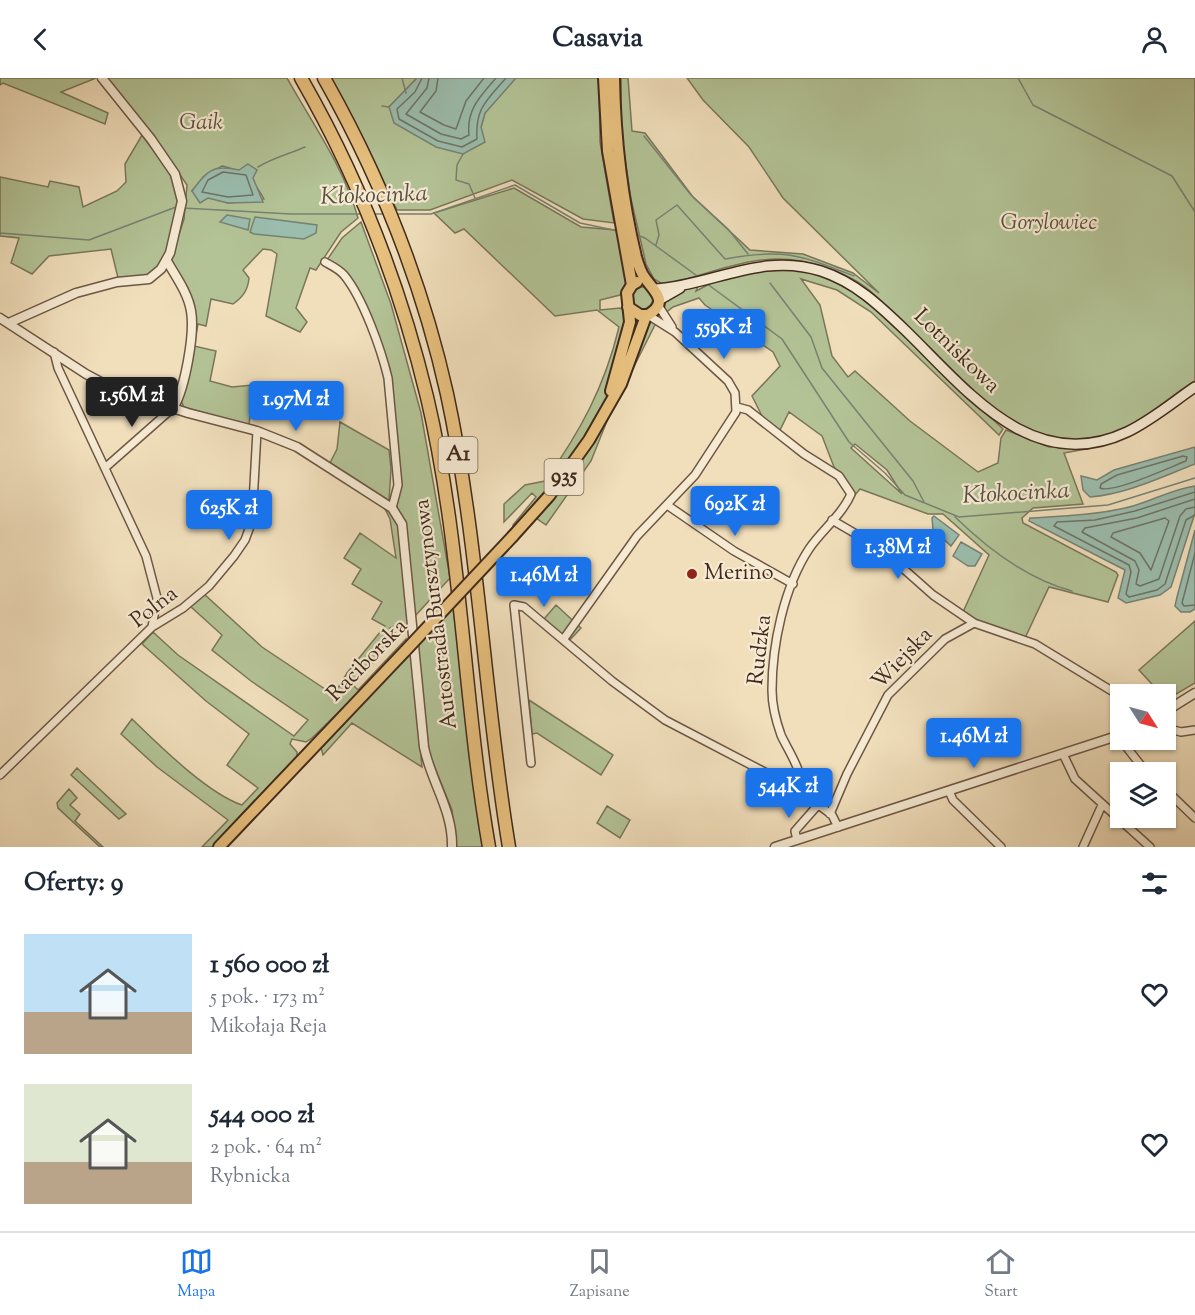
<!DOCTYPE html>
<html lang="pl">
<meta charset="utf-8">
<style>
body{margin:0;font-family:"Sorts Mill Goudy",serif;background:#f2f2f3;color:#1f2937;height:100vh;display:flex;flex-direction:column;font-size:22px;white-space:nowrap}
*{box-sizing:border-box;margin:0}
p{font-size:20px;color:#747a83}
.icon{flex:none;width:33px;height:33px;fill:none;stroke:currentColor;stroke-width:2;stroke-linecap:round;stroke-linejoin:round}
.map{position:relative;height:769px;overflow:hidden}
.sheet{display:flex;flex-direction:column;background:#fff;flex:1}
.sheet>*{flex:none}
.needle{width:39px;rotate:126deg}
.buttons{position:absolute;left:1110px;top:606px;display:grid;gap:12px}
.buttons a{display:grid;place-items:center;width:66px;height:66px;border-radius:0px;background:#fff;box-shadow:0 2px 4px #0004;font-size:30px}
.price{position:absolute;translate:-50% -51px;padding:0 14px;border-radius:6px;background:#1a73e8;color:#fff;font-size:20px;line-height:39px;filter:drop-shadow(0 2px 3px #0008)}
.price::after{content:'';position:absolute;left:50%;top:36px;width:18px;height:14px;margin-left:-9px;background:inherit;clip-path:polygon(0 0,100% 0,50% 100%)}
.price.current{background:#222;color:#fff}
ul{padding:0;list-style:none}
li{display:flex;align-items:center;gap:18px;height:150px;padding:0 24px}
li span{display:grid;place-items:center;flex:none;width:168px;height:120px;border-radius:0px;color:#555}
li>.icon{margin-inline-start:auto}
span .icon{width:72px;height:72px;fill:#fffc;stroke-width:1}
li b{font-size:26px}
h2{display:flex;justify-content:space-between;align-items:center;height:72px;padding:0 24px;font-size:26px}
header{display:flex;justify-content:space-between;align-items:center;height:78px;padding:0 24px;background:#fff;font-size:27px;font-weight:800}
.tabs{display:flex;justify-content:space-around;align-items:center;height:84px;border-top:2px solid #e0e1e3;background:#fff;font-size:16px;color:#747a83}
.tabs a{display:grid;justify-items:center;gap:3px}
.tabs .current{color:#1a73e8}
.map>svg:first-child{display:block}
.green{fill:#b3c396;stroke:#7a765a;stroke-width:1.5;fill-rule:evenodd}
.water{fill:#9bbdae;stroke:#778274;stroke-width:1.5}
.lines{fill:none;stroke-linecap:round;stroke-linejoin:round}
.shore{stroke:#6e7466;stroke-width:1.5}
.stream{stroke:#778274;stroke-width:1.5}
.minor-casing{stroke:#6d5745;stroke-width:10}
.tertiary-casing{stroke:#6d5745;stroke-width:11}
.secondary-casing{stroke:#412a1d;stroke-width:12}
.primary-casing{stroke:#412a1d;stroke-width:14}
.motorway-casing{stroke:#412a1d;stroke-width:15}
.minor{stroke:#f6ead3;stroke-width:7}
.tertiary{stroke:#f6ead3;stroke-width:8}
.secondary{stroke:#f6ead3;stroke-width:9}
.primary{stroke:#e8c07e;stroke-width:10}
.motorway{stroke:#e8c07e;stroke-width:12}
.primary-bridge-casing{stroke:#412a1d;stroke-width:14;stroke-linecap:butt}
.primary-bridge{stroke:#e8c07e;stroke-width:10}
.poi-dot{fill:#8f2418;stroke:#f6ead3;stroke-width:2}
.labels{text-anchor:middle;dominant-baseline:central;stroke-width:4.5;stroke-linejoin:round;paint-order:stroke}
.shield{fill:#f6ead3;stroke:#776454;stroke-width:1.5}
.shield-label{font-size:21px;font-weight:bold;fill:#412a1d}
.park-label{font-size:22px;font-style:italic;fill:#5e503b;stroke:#f6ead3}
.street-label{font-size:22px;fill:#412a1d;stroke:#f6ead3}
.poi-label{font-size:22px;fill:#412a1d;stroke:#f6ead3;text-anchor:start}
.water-label{font-size:24px;font-style:italic;fill:#584f41;stroke:#f6ead3}
</style>
<header><svg class="icon" aria-label="back" viewBox="0 0 24 24"><path d="M15 5l-7 7 7 7"/></svg>Casavia<svg class="icon" aria-label="person" viewBox="0 0 24 24"><circle cx="12" cy="8" r="4"/><path d="M4 21q1-7 8-7t8 7"/></svg></header>
<div class="map">
<svg width="1195" height="769" viewBox="0 0 1195 769">
<rect width="100%" height="100%" fill="#f1dfbc"/>
<filter id="stains"><feTurbulence type="fractalNoise" baseFrequency=".00333" numOctaves="4"/><feColorMatrix values="0 0 0 0 .2 0 0 0 0 .09 0 0 0 0 .02 0 0 0 .5 -.17"/></filter>
<radialGradient id="worn" r=".72"><stop offset=".6" stop-color="#630" stop-opacity="0"/><stop offset="1" stop-color="#630" stop-opacity=".3"/></radialGradient>
<!-- green -->
<path class="green" d="M0,0H96L61,14L108,35L105,46L3,5L0,7Z
M106,0H287C312,45 344,89 358,140L341,154L316,192L310,190L296,230L307,244L300,254L266,238L277,176L271,172L263,171L243,192L249,200C248,212 243,219 233,226L211,221L206,248L198,246L194,268L216,273L210,303L232,309L253,307L249,348L184,329L181,323L194,243L170,184L184,141L187,107L160,67ZM222,88C245,93 253,101 264,121L228,125L192,113L204,98Z
M329,0H417L389,29L481,49L485,35L515,0H599L600,64L614,145L583,141L512,102L430,132H397L367,68Z
M621,0H628L632,53L645,55L693,119L750,172L803,176L853,195L879,215L783,120L749,69L703,22L687,0H1195V303C1165,321 1141,347 1107,357C1005,390 933,261 864,208C847,196 822,187 801,183C754,174 709,197 664,207L654,201L646,186L631,121L621,54Z
M142,57L172,98L177,114L178,126L166,180L152,197L118,200L111,171L49,178L32,196L11,185L19,160L0,158V99L48,109L50,103L79,109L83,129L117,113L126,104L125,86Z
M514,110L581,149L616,152L627,202L620,217L600,222V232L620,230L625,234L626,242C619,273 614,305 600,335C580,379 545,418 514,454L513,447L536,419L532,415L504,444V426L525,407L545,403C580,354 605,308 619,249L597,232L555,238L464,151L455,155L434,135Z
M361,144L391,226L421,335L450,500L415,538L405,446L397,429L400,402L390,291L377,256L347,195L327,182L342,160Z
M763,190H788L819,197L849,211L875,231L1003,351L999,357L871,234L837,212L801,201L820,227L832,278L848,299L855,293L910,343L978,394L998,385L1001,360L1006,352L1049,369L1091,370L1064,375L1083,426L1033,430L1022,440L1023,445L1116,494L1118,497L1108,524L1049,509L1025,560L982,545L963,534L989,477L943,436H928L860,411L855,417L834,389L822,358L789,334L779,354L763,340L752,318L780,288L773,274L705,227L699,220L673,229L658,241L609,338L591,383L546,447L536,440L582,379L647,243L667,219L699,206L696,213L721,200ZM855,366L887,392L902,416L851,370Z
M631 220a11 11 0 1 1 22 0a11 11 0 1 1-22 0Z
M340,344L389,372L391,391L389,423L330,385L337,371Z
M383,427L397,442L411,542L405,549L398,547L390,550L397,557L353,607L358,612L406,561L407,568L312,660L306,664L292,661L290,666L297,674V680L214,769H202L228,742L157,689L121,656L132,641C160,668 207,715 242,727L258,710L227,687L249,656L206,623L142,566L153,554L178,577L294,658L308,642L251,603L212,572L222,557L190,528L204,516L262,569L334,617L347,595L385,548L372,541L382,524L352,506L361,491L344,480L360,455L396,480L390,441Z
M556,527L581,550L569,563L544,541Z
M453,529L483,769H456L452,732L429,675L418,567Z
M1195,543V605L1166,622V616H1161L1139,592Z
M412,575L422,689L352,645L323,677L320,666Z
M529,622L613,677L601,697L537,655L532,656Z
M77,690L126,736L119,741L71,697Z
M69,711L77,720L70,727L80,736L75,743L103,769H100L58,730L57,725Z
M607,728L630,742L620,760L597,745Z"/>
<!-- water -->
<path class="water" d="M417,0H516L485,35L481,49L485,64L463,76L436,69L394,45L389,29Z
M248,86L257,92L253,100L263,124L228,125L208,120L200,125L192,113C208,92 213,86 239,92Z
M227,137L250,141L248,152L220,144Z
M255,139L317,147L316,155L304,161L254,156L250,154Z
M1195,369V386C1161,399 1127,416 1090,419L1083,412L1081,398L1097,402L1114,392Z
M1195,408V435L1171,509L1160,517L1126,525L1118,520L1125,492L1029,443L1030,440C1065,438 1099,437 1133,428C1154,422 1173,411 1195,408Z
M934,438L959,457L951,468L933,451L932,440Z
M1195,452V531L1190,534H1181L1175,528L1177,519Z
M961,464L982,476L975,488H968L953,478Z"/>
<g class="lines">
<!-- shore -->
<path class="shore" d="M422,0L415,14L397,31L399,41L438,63L462,69L477,61C475,30 487,22 506,0
M429,0L427,10L406,36L441,56L461,61L469,57C466,32 481,17 496,0
M438,0L436,13L420,34L444,47L456,51L466,23L484,0
M223,94L246,97L253,117L228,119L202,114L208,102Z
M1183,378L1187,379L1186,383C1170,389 1113,416 1100,410L1101,406L1117,397Z
M1195,414L1135,433L1095,442L1057,444L1054,448L1129,487L1131,494L1126,516L1129,519L1157,512L1165,506L1186,442L1195,437
M1195,421L1137,440L1085,450L1082,454L1135,483L1139,492L1136,506L1140,508L1159,501L1180,438L1186,431L1195,429
M1165,440L1169,443L1151,492L1140,475L1111,459L1113,455Z
M1195,475L1182,525L1184,528L1195,527"/>
<!-- stream -->
<path class="stream" d="M402,0L406,15
M1018,0L1033,27L1172,98L1195,134
M382,28L389,29
M644,58L691,117L728,151L748,176
M463,76L457,87L456,102L469,106L475,120
M258,89C272,80 289,76 305,69
M183,130L291,136H361
M372,136H385
M396,136H431L515,107L580,145L618,153
M0,155L89,162L176,129
M637,157L645,160L700,200
M656,167L659,157L656,142L677,127L725,181C784,170 800,177 854,198
M706,205L782,261L849,364L885,395L905,417L959,439L1108,427L1195,400
M770,205L811,259L822,290L913,403L924,424
M955,439C987,470 1029,502 1072,513"/>
<defs>
<path id="minor" d="M325,184C332,188 339,191 344,197C363,220 381,271 388,300L398,407L392,430
M658,227L672,249
M54,274L58,290L146,478L157,520L152,549
M737,329L748,332L804,376L839,398L851,416C842,437 821,453 809,471C784,509 772,567 772,612C772,627 776,643 781,657C787,671 806,697 799,712
M106,389L174,329
M667,427L734,473L793,506
M832,442L880,470L933,517L974,545
M563,562L637,458L695,397L736,334L735,315L728,303L675,254L648,237
M1166,650L1181,654L1195,652
M1121,662L1146,694
M1063,676L1075,701L1150,769
M531,685L514,527L524,529L612,603L665,642L799,712L832,737L838,749
M0,697L152,549L183,530L209,508L234,478L245,462L252,443L257,353
M1166,712L1195,740
M949,713L953,722L1001,769
M830,736L847,696L888,617L945,561L974,545L1035,566L1120,618
M797,762L795,753L817,728
M1083,769L1102,727"/>
<path id="tertiary" d="M167,183C176,199 188,215 191,233C195,256 185,309 174,329
M0,240L86,296L114,311L188,335L257,353L297,369L392,430L402,446L424,669C431,704 453,732 452,769
M11,244L76,215L117,204L149,201L161,191L170,175L182,123L175,96L151,61L102,0
M1166,633L1195,615
M775,769L1120,657"/>
<path id="secondary" d="M656,211C713,207 762,174 821,193C855,204 880,228 905,252C966,311 1032,399 1127,354C1152,342 1173,324 1195,309
M659,222L680,210"/>
<path id="primary" d="M604,0L608,73L632,207
M614,0C615,60 622,121 636,179C638,186 641,195 645,200C654,213 670,224 648,237H640L628,229
M611,313L630,244L627,215L632,207L637,204
M513,458L549,418L589,362L621,306L646,238
M219,769L406,572"/>
<path id="motorway" d="M301,0C359,101 400,207 427,319C462,467 463,620 489,769
M324,0C380,99 422,204 447,316C479,465 484,619 509,769"/>
</defs>
<!-- minor casing -->
<use href="#minor" class="minor-casing"/>
<!-- tertiary casing -->
<use href="#tertiary" class="tertiary-casing"/>
<!-- secondary casing -->
<use href="#secondary" class="secondary-casing"/>
<!-- primary casing -->
<use href="#primary" class="primary-casing"/>
<!-- motorway casing -->
<use href="#motorway" class="motorway-casing"/>
<!-- minor -->
<use href="#minor" class="minor"/>
<!-- tertiary -->
<use href="#tertiary" class="tertiary"/>
<!-- secondary -->
<use href="#secondary" class="secondary"/>
<!-- primary -->
<use href="#primary" class="primary"/>
<!-- motorway -->
<use href="#motorway" class="motorway"/>
<defs>
<path id="primary-bridge" d="M406,572L513,458"/>
</defs>
<!-- primary-bridge casing -->
<use href="#primary-bridge" class="primary-bridge-casing"/>
<!-- primary-bridge -->
<use href="#primary-bridge" class="primary-bridge"/>
</g>
<!-- markers -->
<circle class="poi-dot" cx="692" cy="496" r="6"/>
<g class="labels">
<!-- shield labels -->
<g class="shield">
<rect x="438.5" y="359" width="39" height="36" rx="4.5"/>
<rect x="544.5" y="381" width="39" height="36" rx="4.5"/>
</g>
<g class="shield-label">
<text x="458" y="377">A1</text>
<text x="564" y="399">935</text>
</g>
<!-- park labels -->
<g class="park-label">
<text x="201" y="46">Gaik</text>
<text x="1049" y="146">Gorylowiec</text>
</g>
<!-- street labels -->
<g class="street-label">
<text transform="translate(956 274) rotate(44)">Lotniskowa</text>
<text transform="translate(155 530) rotate(-38)">Polna</text>
<text transform="translate(437 536) rotate(-97)">Autostrada Bursztynowa</text>
<text transform="translate(761 572) rotate(-83)">Rudzka</text>
<text transform="translate(903 581) rotate(-46)">Wiejska</text>
<text transform="translate(368 583) rotate(-46)">Raciborska</text>
</g>
<!-- poi labels -->
<g class="poi-label">
<text x="704" y="496">Merino</text>
</g>
<!-- water labels -->
<g class="water-label">
<text transform="translate(374 118) rotate(-2)">Kłokocinka</text>
<text transform="translate(1016 416) rotate(-3)">Kłokocinka</text>
</g>
</g>
<rect width="100%" height="100%" filter="url(#stains)"/>
<rect width="100%" height="100%" fill="url(#worn)"/>
</svg>
<div class="buttons">
<a><svg class="needle" viewBox="-14 -14 28 28"><path d="M0-13l5 13h-10z" fill="#e53935"/><path d="M0 13l5-13h-10z" fill="#747a83"/></svg></a>
<a><svg class="icon" aria-label="layers" viewBox="0 0 24 24"><path d="M12 4l9 5-9 5-9-5zM3 14l9 5 9-5"/></svg></a>
</div>
<b class="price" style="left:724px;top:282px">559K zł</b>
<b class="price current" style="left:132px;top:350px">1.56M zł</b>
<b class="price" style="left:296px;top:354px">1.97M zł</b>
<b class="price" style="left:735px;top:459px">692K zł</b>
<b class="price" style="left:229px;top:463px">625K zł</b>
<b class="price" style="left:898px;top:502px">1.38M zł</b>
<b class="price" style="left:544px;top:530px">1.46M zł</b>
<b class="price" style="left:974px;top:691px">1.46M zł</b>
<b class="price" style="left:789px;top:741px">544K zł</b>
</div>
<section class="sheet">
<h2>Oferty: 9<svg class="icon" aria-label="filters" viewBox="0 0 24 24"><path d="M4 7h16M4 17h16"/><circle cx="9" cy="7" r="2"/><circle cx="15" cy="17" r="2"/></svg></h2>
<ul>
<li><span style="background:linear-gradient(#bfe0f5 65%,#b9a48a 0)"><svg class="icon" aria-label="home" viewBox="0 0 24 24"><path d="M3 11l9-7 9 7M6 9v11h12V9"/></svg></span><div><b>1 560 000 zł</b><p>5 pok. · 173 m²</p><p>Mikołaja Reja</p></div><svg class="icon" aria-label="heart" viewBox="0 0 24 24"><path d="M12 20l-8-8c-3-5 5-10 8-4 3-6 11-1 8 4z"/></svg></li>
<li><span style="background:linear-gradient(#dfe7d0 65%,#b9a48a 0)"><svg class="icon" aria-label="home" viewBox="0 0 24 24"><path d="M3 11l9-7 9 7M6 9v11h12V9"/></svg></span><div><b>544 000 zł</b><p>2 pok. · 64 m²</p><p>Rybnicka</p></div><svg class="icon" aria-label="heart" viewBox="0 0 24 24"><path d="M12 20l-8-8c-3-5 5-10 8-4 3-6 11-1 8 4z"/></svg></li>
</ul>
</section>
<nav class="tabs">
<a class="current"><svg class="icon" aria-label="map" viewBox="0 0 24 24"><path d="M3 6l6-2 6 2 6-2v14l-6 2-6-2-6 2zM9 4v14M15 6v14"/></svg>Mapa</a>
<a><svg class="icon" aria-label="saved" viewBox="0 0 24 24"><path d="M7 4h10v16l-5-4-5 4z"/></svg>Zapisane</a>
<a><svg class="icon" aria-label="home" viewBox="0 0 24 24"><path d="M3 11l9-7 9 7M6 9v11h12V9"/></svg>Start</a>
</nav>
